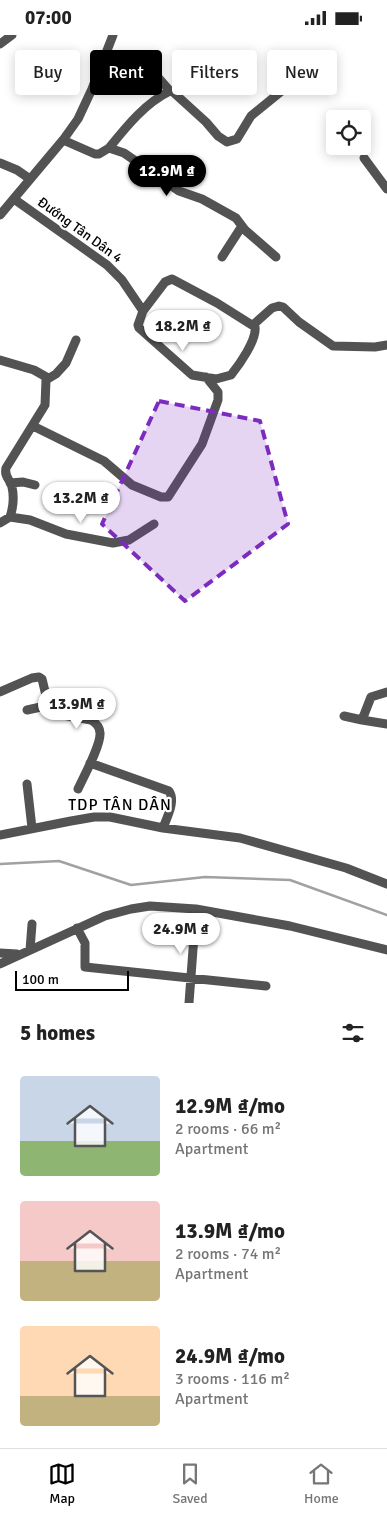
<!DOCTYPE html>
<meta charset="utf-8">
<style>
body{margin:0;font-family:Signika,sans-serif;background:#f2f2f2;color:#222;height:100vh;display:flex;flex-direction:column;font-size:19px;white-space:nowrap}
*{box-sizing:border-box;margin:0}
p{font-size:16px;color:#767676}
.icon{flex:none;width:28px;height:28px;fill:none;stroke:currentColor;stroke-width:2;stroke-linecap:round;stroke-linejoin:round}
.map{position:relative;height:968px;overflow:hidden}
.details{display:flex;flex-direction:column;background:#fff;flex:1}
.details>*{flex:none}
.guide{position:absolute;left:15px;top:15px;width:358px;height:45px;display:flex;gap:10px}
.tools{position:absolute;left:326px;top:75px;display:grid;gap:10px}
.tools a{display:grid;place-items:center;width:45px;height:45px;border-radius:5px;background:#fff;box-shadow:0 2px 12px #0003;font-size:25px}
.scale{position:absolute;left:15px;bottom:12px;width:114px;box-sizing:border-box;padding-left:5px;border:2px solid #000;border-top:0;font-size:14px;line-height:18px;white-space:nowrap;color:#000;-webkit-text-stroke:4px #fff;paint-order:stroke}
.price{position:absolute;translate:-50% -42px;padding:0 11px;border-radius:18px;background:#fff;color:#222;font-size:16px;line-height:32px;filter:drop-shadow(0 1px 2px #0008)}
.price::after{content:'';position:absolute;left:50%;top:30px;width:15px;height:11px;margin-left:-8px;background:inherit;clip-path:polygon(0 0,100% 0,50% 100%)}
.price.current{background:#000;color:#fff}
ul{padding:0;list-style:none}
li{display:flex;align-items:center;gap:15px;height:125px;padding:0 20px}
li span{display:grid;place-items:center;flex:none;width:140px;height:100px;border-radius:5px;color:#555}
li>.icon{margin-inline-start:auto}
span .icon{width:60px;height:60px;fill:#fffc;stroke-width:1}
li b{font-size:21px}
h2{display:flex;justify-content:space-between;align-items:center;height:60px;padding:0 20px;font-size:21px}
.tag{padding:0 18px;border-radius:5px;background:#fff;box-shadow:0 2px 12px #0003;font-size:18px;line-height:45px}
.tag.current{background:#000;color:#fff}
.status{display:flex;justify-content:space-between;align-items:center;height:35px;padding:0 25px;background:#fff;direction:ltr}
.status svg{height:14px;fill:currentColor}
.menu{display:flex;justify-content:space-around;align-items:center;height:70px;border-top:1px solid #e0e0e0;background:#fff;font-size:14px;color:#767676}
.menu a{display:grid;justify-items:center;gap:2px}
.menu .current{color:#000}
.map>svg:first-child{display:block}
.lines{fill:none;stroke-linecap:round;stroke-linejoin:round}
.stream{stroke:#a1a1a1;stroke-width:2.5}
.minor{stroke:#535353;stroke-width:9}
.marked{fill:#7b2cbf;fill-opacity:0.2;stroke:#7b2cbf;stroke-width:4;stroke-dasharray:10 6;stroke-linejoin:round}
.labels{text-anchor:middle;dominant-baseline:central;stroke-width:4.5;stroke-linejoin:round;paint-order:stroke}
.street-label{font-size:14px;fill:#000;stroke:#fff}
.quarter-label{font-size:16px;letter-spacing:1px;fill:#000;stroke:#fff}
</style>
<div class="status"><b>07:00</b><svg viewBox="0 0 49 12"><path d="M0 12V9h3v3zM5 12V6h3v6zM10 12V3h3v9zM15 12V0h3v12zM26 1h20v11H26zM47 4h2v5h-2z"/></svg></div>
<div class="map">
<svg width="387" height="968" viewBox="0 0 387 968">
<rect width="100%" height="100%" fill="#fff"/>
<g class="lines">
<!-- stream -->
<path class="stream" d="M0,829L59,826L131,850L205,842L290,845L387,880"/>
<!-- minor -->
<path class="minor" d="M0,9L12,0
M147,30L170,56
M94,51C108,53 120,52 131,41
M63,105L95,119H99L109,113L124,118L179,156L202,164L236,183L245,195L276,222
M109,113C126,92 145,68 170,56L173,57L206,87L218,101L227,107L237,104L251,81L289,50
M364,123L387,154
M0,128L17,135L30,144
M14,164L107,230L122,245L143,276
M0,180L63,105L78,84L92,54L113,0
M222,222L242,191
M172,244L217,268L255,292C257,305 239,330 231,340L216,344L192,340L139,293L138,290L143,276L165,247Z
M253,290L272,273L279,271L283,272L299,287L333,311L375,312L387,310
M0,325L34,335L48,343
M33,391L104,426L132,450L161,462H168L202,409L218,365V357L206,342
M10,448L23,447L35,450
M10,482C13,473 14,461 12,452C10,444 4,442 6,433L45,370L46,345L56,339L66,328L76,305
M0,488L10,482L30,485L66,499L113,508L129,505L154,489
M0,657L32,643L39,642L42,644C45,655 47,673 57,679L91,685C96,688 100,692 100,698C101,710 84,741 78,754
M387,657L371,662L362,685L387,689
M27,675L50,670
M344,681L362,685
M90,728L169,756C176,766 167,782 163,793
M27,749L32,793
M0,800L71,786L94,782H110L163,793L240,803L346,833L387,849
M77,893L85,908V932L266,951
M30,915L32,889
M0,918L17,919
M0,929L105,881L131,874L150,871L196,874L290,891L387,915
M189,968L196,874"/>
</g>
<!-- marked area -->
<path class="marked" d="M159,366L260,386L288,489L185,566L102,489Z"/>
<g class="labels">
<!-- street labels -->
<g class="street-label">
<text transform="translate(80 195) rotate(36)">Đướng Tân Dân 4</text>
</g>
<!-- quarter labels -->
<g class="quarter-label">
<text x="120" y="770">TDP TÂN DÂN</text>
</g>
</g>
</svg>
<div class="tools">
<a><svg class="icon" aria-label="locate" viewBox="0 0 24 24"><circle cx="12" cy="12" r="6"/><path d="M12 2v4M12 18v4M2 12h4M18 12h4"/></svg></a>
</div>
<div class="scale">100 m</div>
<b class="price current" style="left:167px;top:162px">12.9M ₫</b>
<b class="price" style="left:183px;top:317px">18.2M ₫</b>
<b class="price" style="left:81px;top:489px">13.2M ₫</b>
<b class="price" style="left:77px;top:695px">13.9M ₫</b>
<b class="price" style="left:181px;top:920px">24.9M ₫</b>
<div class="guide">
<a class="tag">Buy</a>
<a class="tag current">Rent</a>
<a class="tag">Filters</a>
<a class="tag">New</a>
</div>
</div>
<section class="details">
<h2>5 homes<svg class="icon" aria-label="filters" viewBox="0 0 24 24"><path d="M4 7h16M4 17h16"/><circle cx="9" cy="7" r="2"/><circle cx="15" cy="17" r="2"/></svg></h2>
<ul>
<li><span style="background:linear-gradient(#c9d6e8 65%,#8fb573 0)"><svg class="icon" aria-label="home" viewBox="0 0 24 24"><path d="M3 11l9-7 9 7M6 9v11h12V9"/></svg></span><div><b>12.9M ₫/mo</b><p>2 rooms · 66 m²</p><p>Apartment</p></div></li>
<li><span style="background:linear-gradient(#f6c9c9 60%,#c2b280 0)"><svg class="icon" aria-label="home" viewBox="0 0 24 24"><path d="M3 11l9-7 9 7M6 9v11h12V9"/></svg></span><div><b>13.9M ₫/mo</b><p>2 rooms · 74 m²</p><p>Apartment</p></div></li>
<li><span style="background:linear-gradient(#ffd9b3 70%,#c2b280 0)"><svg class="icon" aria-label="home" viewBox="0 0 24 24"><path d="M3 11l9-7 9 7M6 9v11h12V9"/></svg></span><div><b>24.9M ₫/mo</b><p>3 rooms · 116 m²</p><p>Apartment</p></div></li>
</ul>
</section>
<nav class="menu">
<a class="current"><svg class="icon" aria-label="map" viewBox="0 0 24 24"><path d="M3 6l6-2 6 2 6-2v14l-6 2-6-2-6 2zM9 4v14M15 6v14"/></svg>Map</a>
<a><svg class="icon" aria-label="saved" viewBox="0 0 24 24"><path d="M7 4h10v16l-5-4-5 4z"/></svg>Saved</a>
<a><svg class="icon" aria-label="home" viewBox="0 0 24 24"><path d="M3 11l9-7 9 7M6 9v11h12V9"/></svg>Home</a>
</nav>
